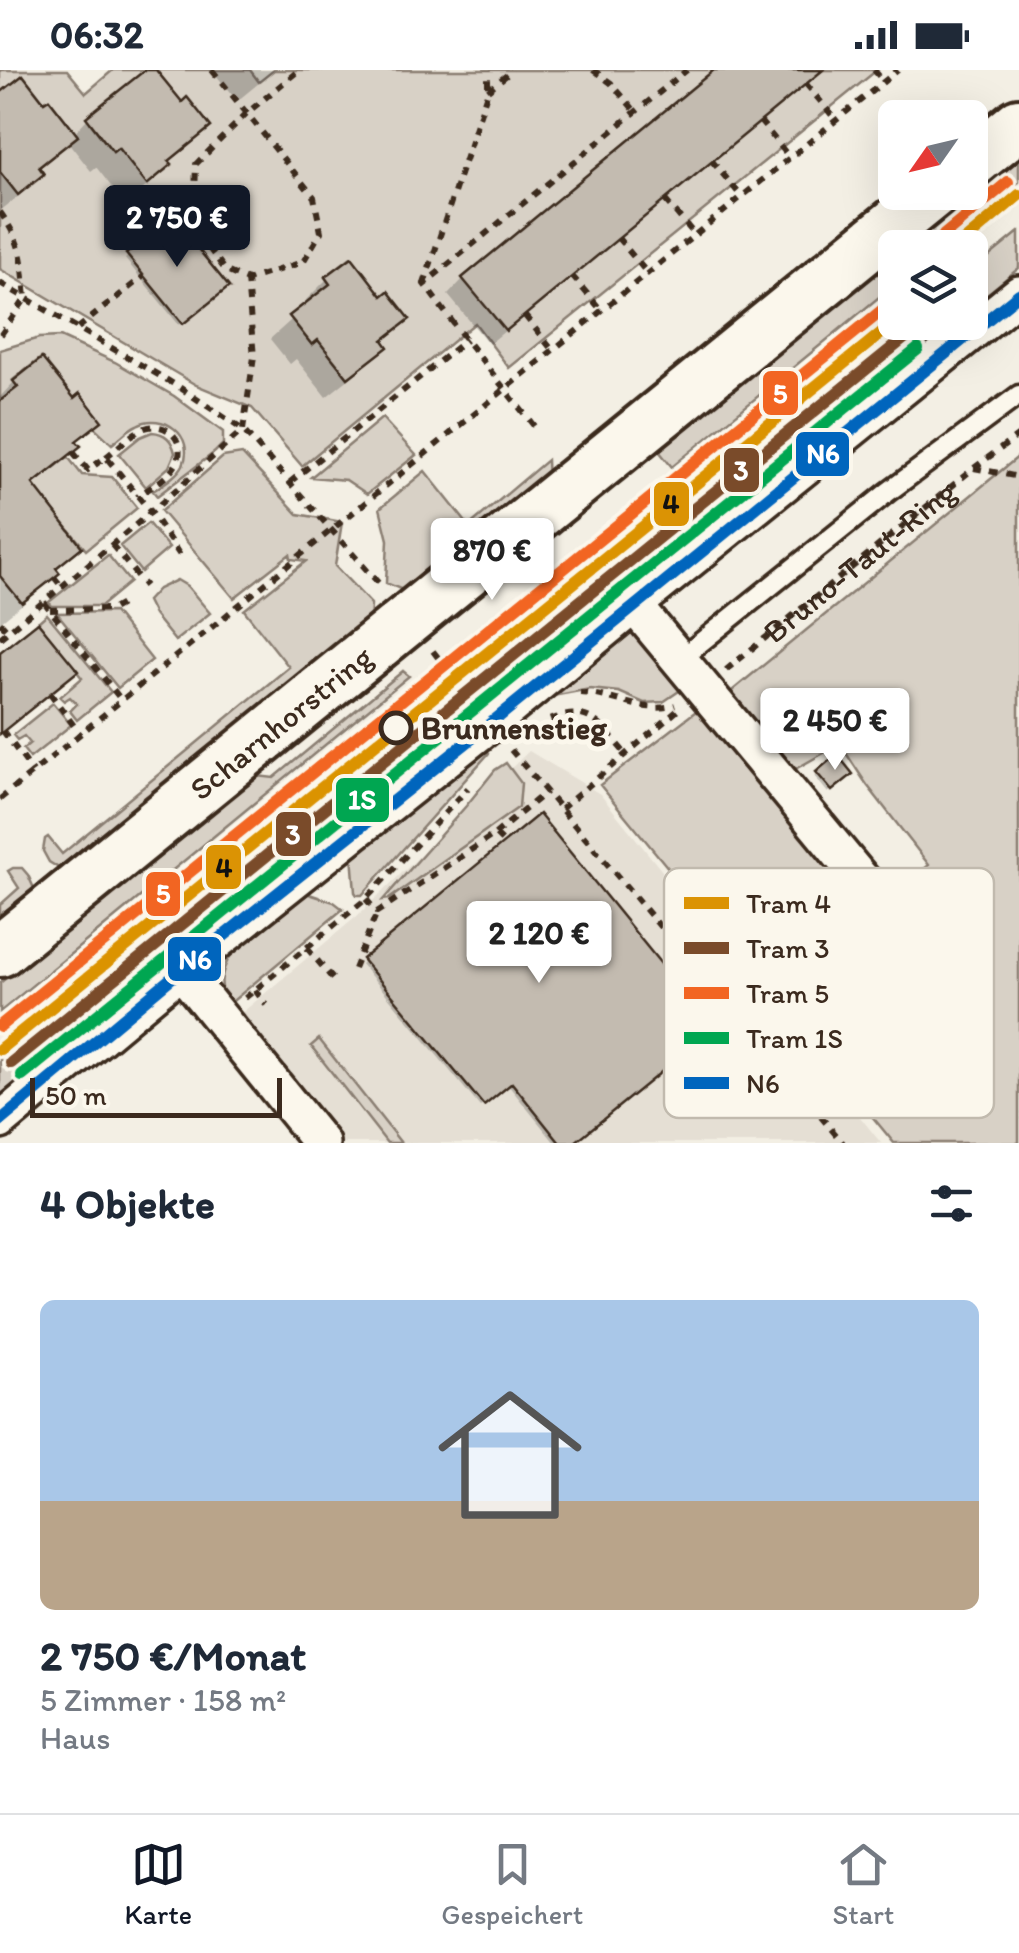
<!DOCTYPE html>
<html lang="de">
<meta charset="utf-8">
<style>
body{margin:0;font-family:Itim,sans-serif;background:#f6f6f7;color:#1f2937;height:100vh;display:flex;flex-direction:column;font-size:38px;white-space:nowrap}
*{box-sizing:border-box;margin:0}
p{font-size:32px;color:#747a83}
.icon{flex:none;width:55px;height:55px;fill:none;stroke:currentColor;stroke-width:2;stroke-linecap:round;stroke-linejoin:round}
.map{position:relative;height:1073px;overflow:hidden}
.panel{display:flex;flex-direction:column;background:#fff;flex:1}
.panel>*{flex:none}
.needle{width:65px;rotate:236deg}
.buttons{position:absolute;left:878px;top:30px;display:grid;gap:20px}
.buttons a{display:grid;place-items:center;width:110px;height:110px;border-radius:15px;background:#fff;box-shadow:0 10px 40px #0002;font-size:50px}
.scale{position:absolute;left:30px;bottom:25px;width:252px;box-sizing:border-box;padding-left:10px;border:5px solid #3b2a1e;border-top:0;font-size:28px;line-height:35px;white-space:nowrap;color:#3b2a1e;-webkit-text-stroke:8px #fbf7ec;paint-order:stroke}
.price{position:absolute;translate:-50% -85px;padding:0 22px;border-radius:10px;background:#fff;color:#222;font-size:32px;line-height:65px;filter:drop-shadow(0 2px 5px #0008)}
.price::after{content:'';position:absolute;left:50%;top:60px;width:30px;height:22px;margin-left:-15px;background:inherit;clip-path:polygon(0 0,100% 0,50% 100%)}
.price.selected{background:#111827;color:#fff}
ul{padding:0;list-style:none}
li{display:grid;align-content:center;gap:20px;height:530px;padding:0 40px}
li span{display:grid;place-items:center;height:310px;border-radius:15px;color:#555}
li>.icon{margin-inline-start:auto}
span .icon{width:180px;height:180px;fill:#fffc;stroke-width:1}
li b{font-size:42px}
h2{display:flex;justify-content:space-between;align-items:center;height:120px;padding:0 40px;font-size:42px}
.status{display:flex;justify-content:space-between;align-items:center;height:70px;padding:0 50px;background:#fff;direction:ltr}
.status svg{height:28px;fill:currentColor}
.tabs{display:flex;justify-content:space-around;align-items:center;height:140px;border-top:2px solid #e0e1e3;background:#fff;font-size:28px;color:#747a83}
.tabs a{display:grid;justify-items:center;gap:5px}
.tabs .selected{color:#111827}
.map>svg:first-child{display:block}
.built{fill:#e5dfd4}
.green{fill:#d8d1c6;stroke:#8a7e72;stroke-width:2.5;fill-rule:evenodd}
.shadow{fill:#0003}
.building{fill:#c3bbb0;stroke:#3b2a1e;stroke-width:2.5}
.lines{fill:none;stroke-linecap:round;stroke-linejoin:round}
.lane-casing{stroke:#3b2a1e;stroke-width:25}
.street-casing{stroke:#3b2a1e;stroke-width:42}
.secondary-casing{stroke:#3b2a1e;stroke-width:58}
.path{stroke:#3b2a1e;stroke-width:6;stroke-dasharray:8 8;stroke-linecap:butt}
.lane{stroke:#fbf7ec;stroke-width:18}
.street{stroke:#fbf7ec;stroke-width:35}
.secondary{stroke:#fbf7ec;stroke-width:50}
.bus-1-casing{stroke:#fbf7ec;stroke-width:20}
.bus-1{stroke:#0065bd;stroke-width:12}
.tram-1-casing{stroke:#fbf7ec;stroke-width:20}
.tram-2-casing{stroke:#fbf7ec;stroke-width:20}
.tram-3-casing{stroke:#fbf7ec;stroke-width:20}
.tram-4-casing{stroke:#fbf7ec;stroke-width:20}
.tram-1{stroke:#db9304;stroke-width:12}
.tram-2{stroke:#7a4b2a;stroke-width:12}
.tram-3{stroke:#f26522;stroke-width:12}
.tram-4{stroke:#00a651;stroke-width:12}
.stop-dot{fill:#fbf7ec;stroke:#3b2a1e;stroke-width:5}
.labels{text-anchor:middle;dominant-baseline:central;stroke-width:10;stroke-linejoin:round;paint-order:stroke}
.street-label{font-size:32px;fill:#3b2a1e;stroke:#fbf7ec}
.stop-label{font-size:32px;font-weight:bold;fill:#3b2a1e;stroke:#fbf7ec;text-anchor:start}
.key{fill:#fbf7ec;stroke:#c1baae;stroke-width:2.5}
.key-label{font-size:28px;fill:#3b2a1e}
.line-badge{stroke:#fbf7ec;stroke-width:4}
.badge-label{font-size:28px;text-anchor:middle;font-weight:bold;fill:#fff}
.pale-badge-label{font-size:28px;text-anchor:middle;font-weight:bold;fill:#111}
</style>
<div class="status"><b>06:32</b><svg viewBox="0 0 49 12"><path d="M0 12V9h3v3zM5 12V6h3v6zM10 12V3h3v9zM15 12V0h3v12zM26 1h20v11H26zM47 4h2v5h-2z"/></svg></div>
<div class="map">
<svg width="1019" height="1073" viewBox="0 0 1019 1073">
<rect width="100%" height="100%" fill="#f3efe4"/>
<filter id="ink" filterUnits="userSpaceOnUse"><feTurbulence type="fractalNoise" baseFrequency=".01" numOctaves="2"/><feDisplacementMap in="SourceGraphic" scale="20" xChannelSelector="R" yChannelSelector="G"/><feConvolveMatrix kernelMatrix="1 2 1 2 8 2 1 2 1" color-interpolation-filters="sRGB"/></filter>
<g filter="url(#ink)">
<!-- built -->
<path class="built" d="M529,681L600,724L881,1073H342L238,946L356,847Z"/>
<!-- green -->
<path class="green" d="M0,0H67L86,23L113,0H145L115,35L91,54L113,82L118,78L147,114L172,95L169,91L211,57L188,28L182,32L156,0H250L259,12L274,0H714L462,208L823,0H877L509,298L475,253L302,396L252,338L196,315L0,199V102L19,124L44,105L39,97L78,66L49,29L44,32L23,5L0,23ZM172,147L229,217L127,184ZM351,187L382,226L389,222L410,249L383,270L387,277L348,308L318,270L312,275L289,246L330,214L325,207Z
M1019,80V112L939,177L900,178L967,123L970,122V120Z
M1019,162V198L970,238V202Z
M895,181V214L672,397L655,376Z
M907,253H952L508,616L488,590Z
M60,267L115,292L174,326L223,362V374L215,382L157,426L153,421C163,414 177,406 183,395C196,366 163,341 137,355C128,359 120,368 112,374L94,357L79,324L74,328L41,288L13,310L18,317L0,331V280L39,268Z
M382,348L416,385L367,424L346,410L311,407Z
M152,362C166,363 172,370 175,383L169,397L146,417L119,384L140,367Z
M0,377L38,410L68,387L82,405L112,407L137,438L86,480Z
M242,384L298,444L342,452L335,496L371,534L370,559L62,800L49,792L43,781L45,769L48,767L62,784L289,597L244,540L306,491L291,489L290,484L234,528L161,441L223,387Z
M1019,386V1073H894L600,715L700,638L866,846L929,795L867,715L840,674L790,702L727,625Z
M547,390L548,412L412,524L386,513L388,470L380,438L425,401L469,456Z
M148,453L169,478L141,502L120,476Z
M108,485L130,512L101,536H52L49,532Z
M177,510L187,516L210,543L175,571L154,545L147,531L158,519Z
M114,542L152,590L118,618L57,543Z
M47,544L111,622L77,650L70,641L77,634L70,627L64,631L60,627L82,608L38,552Z
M628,561L646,572L685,617L663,632L644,633L619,622L590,619L553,626Z
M403,601L409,606L0,942V913L249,705L274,708Z
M53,633L71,655L30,688L23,679L30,673L24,666L17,670L13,665Z
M486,678L489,683L362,825H357L355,822L352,785Z
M506,693L521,713L519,737L389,829L383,830L466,736L495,700Z
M382,706L393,712L0,1030V987L232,801L244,814L305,763L311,765Z
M13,798H22L28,805L36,823L0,859V835L19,818L8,801Z
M306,823L334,832L343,839L228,935C218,917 220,902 231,885Z
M319,969L401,1073H387L311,976Z"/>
<!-- shadow -->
<path class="shadow" d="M149,0H153L181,35L208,57L168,93L148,115L125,134L96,97L91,101L68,72L38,100L41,104L20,125L0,141V26L73,64L87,49Z
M212,0H275L237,31Z
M718,0H822L489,274L448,225L463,209Z
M172,150L226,217L179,255L125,189Z
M351,190L382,230L407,249L382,273L385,276L364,297L326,327L296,289L290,294L270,269L309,234L306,230L327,209Z
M14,312L73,332L98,351L75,373L77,376L57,397L32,416L79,477L55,500L57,503L36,523L0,552V327Z
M837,688L850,704L828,723L815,707Z
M538,748L711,959L571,1073H555L508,1015L480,1037L361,894Z"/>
<!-- building -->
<path class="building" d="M145,0H156L182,32L187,27L211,57L169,91L172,94L147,115L118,78L113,82L86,47Z
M714,0H823L506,261L462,208Z
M23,5L44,32L49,29L78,66L39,97L44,104L18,125L0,102V23Z
M172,147L229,217L183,254L126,184Z
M352,187L382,226L388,221L410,249L383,270L388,277L348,308L318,270L312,275L289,246L330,214L325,207Z
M42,288L74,328L80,323L102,351L76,371L81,376L33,414L82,477L56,498L60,503L22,533L0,506V331L18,317L13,311Z
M38,552L78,601L0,664V582Z
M837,684L853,704L832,721L816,702Z
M539,744L714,959L574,1073H560L512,1013L484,1036L362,889Z"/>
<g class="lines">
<defs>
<path id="lane" d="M680,589L888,422L1019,325"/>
<path id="street" d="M634,535L871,821
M181,900L321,1073
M0,1051L181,900L490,654L634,535L1019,224"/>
<g id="secondary">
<path d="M970,94L1019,54"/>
<path id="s2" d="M0,881L934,122"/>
</g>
</defs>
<!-- lane casing -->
<use href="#lane" class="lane-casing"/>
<!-- street casing -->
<use href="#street" class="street-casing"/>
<!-- secondary casing -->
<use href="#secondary" class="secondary-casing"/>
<!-- path -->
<g class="path">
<path d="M212,0L314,127L321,162L303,192L247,210L226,201L194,158L196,94L247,43L299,0"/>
<path d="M593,0L611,13L636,42"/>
<path d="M874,0L884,12"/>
<path d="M806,14L836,50"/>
<path d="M488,20L513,0"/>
<path d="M760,51L790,88"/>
<path d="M712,91L742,127"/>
<path d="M665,130L695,165"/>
<path d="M0,142C23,174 22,190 26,228L0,266"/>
<path d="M618,168L648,204"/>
<path d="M572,206L602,241"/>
<path d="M0,213L179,317L243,360L382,517"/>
<path d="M424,214L488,20V0"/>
<path d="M525,246L553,281"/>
<path d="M78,258L144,206"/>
<path d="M534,356L466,270L424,214L687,0"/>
<path d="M73,382L88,400L106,387L151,442L181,487"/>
<path d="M106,387C118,378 131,363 145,358C169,350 189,375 175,396C167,409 149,418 137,427"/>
<path d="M974,398L1019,407"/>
<path d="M290,412L466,270"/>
<path d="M112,475L145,516"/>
<path d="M54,507L62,517"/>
<path d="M44,532L122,631"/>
<path d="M50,540L113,539L125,532"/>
<path d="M0,552L8,561"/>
<path d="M0,568L151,442L243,360L254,287L247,210"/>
<path d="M433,581L471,630"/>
<path id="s1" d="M726,600L974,398L1019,365"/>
<path d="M50,623L80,664"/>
<path d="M580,623C613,624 644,645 675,635"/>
<path d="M550,650C591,634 600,655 625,683"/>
<path d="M3,661L33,702"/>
<path d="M511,680L843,1073"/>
<path d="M0,729L898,0"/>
<path d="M561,739L678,640"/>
<path d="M495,764L546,722"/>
<path d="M366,829L377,842L495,764L504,773"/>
<path d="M307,878L337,914"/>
<path d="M354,899L377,842"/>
<path d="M255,920L266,935"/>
<path d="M245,928L366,829L468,718"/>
</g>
<!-- lane -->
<use href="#lane" class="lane"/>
<!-- street -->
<use href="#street" class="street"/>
<!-- secondary -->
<use href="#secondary" class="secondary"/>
<defs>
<path id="bus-1" d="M0,1051L181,900L490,654L1019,224"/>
</defs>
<!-- bus-1 casing -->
<use href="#bus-1" class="bus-1-casing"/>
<!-- bus-1 -->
<use href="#bus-1" class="bus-1"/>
<defs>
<path id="tram-1" d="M956,178L1019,125
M0,979L895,252"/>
<path id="tram-2" d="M11,993L907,266"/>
<path id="tram-3" d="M944,165L1008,112
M0,956L885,238"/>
<path id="tram-4" d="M22,1006L918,279"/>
</defs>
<!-- tram-1 casing -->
<use href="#tram-1" class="tram-1-casing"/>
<!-- tram-2 casing -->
<use href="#tram-2" class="tram-2-casing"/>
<!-- tram-3 casing -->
<use href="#tram-3" class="tram-3-casing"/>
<!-- tram-4 casing -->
<use href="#tram-4" class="tram-4-casing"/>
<!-- tram-1 -->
<use href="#tram-1" class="tram-1"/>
<!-- tram-2 -->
<use href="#tram-2" class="tram-2"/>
<!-- tram-3 -->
<use href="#tram-3" class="tram-3"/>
<!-- tram-4 -->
<use href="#tram-4" class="tram-4"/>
</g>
</g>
<!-- markers -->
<circle class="stop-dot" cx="396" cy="658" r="15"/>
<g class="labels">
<!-- street labels -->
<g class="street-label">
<text stroke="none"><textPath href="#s1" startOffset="172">Bruno-Taut-Ring</textPath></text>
<text stroke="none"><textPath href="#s2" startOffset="362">Scharnhorstring</textPath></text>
</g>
<!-- stop labels -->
<g class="stop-label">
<text x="421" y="658">Brunnenstieg</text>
</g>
</g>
<!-- legend -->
<rect x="664" y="798" width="330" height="250" rx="15" class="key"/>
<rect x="684" y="827" width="45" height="12" fill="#db9304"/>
<rect x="684" y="872" width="45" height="12" fill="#7a4b2a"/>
<rect x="684" y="917" width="45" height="12" fill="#f26522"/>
<rect x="684" y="962" width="45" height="12" fill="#00a651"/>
<rect x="684" y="1007" width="45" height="12" fill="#0065bd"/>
<g class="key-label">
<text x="746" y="843">Tram 4</text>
<text x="746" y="888">Tram 3</text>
<text x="746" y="933">Tram 5</text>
<text x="746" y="978">Tram 1S</text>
<text x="746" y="1023">N6</text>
</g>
<g class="line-badge">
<rect x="761" y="299" width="39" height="48" rx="10" fill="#f26522"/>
<rect x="794" y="360" width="57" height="48" rx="10" fill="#0065bd"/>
<rect x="722" y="376" width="39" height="48" rx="10" fill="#7a4b2a"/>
<rect x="652" y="410" width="39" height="48" rx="10" fill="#db9304"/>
<rect x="334" y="706" width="57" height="48" rx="10" fill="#00a651"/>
<rect x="274" y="740" width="39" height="48" rx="10" fill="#7a4b2a"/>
<rect x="204" y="773" width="39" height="48" rx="10" fill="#db9304"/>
<rect x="144" y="800" width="38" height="48" rx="10" fill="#f26522"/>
<rect x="166" y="865" width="57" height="48" rx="10" fill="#0065bd"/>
</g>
<g class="badge-label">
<text x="780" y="333">5</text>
<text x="823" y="393">N6</text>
<text x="741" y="410">3</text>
<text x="362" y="739">1S</text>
<text x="293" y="774">3</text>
<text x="163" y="833">5</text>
<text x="195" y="899">N6</text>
</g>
<g class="pale-badge-label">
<text x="671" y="443">4</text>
<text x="224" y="807">4</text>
</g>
</svg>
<div class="buttons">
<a><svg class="needle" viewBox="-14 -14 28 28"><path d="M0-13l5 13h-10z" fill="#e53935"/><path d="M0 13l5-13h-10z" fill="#747a83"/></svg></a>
<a><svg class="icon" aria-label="layers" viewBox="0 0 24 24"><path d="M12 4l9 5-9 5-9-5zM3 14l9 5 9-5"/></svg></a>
</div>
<div class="scale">50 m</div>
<b class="price selected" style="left:177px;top:200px">2 750 €</b>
<b class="price" style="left:492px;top:533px">870 €</b>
<b class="price" style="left:835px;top:703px">2 450 €</b>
<b class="price" style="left:539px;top:916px">2 120 €</b>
</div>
<section class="panel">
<h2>4 Objekte<svg class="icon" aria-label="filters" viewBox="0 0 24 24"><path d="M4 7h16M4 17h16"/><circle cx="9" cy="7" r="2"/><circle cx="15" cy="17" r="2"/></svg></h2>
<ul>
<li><span style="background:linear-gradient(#a9c7e8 65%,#b9a48a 0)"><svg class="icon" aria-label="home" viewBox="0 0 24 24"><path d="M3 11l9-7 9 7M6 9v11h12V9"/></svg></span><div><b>2 750 €/Monat</b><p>5 Zimmer · 158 m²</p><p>Haus</p></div></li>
</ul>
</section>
<nav class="tabs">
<a class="selected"><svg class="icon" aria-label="map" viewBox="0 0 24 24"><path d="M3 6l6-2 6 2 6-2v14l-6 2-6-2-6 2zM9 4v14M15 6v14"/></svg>Karte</a>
<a><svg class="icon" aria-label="saved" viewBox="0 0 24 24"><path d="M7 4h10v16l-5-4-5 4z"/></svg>Gespeichert</a>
<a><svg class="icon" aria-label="home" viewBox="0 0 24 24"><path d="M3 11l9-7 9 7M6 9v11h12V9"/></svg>Start</a>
</nav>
